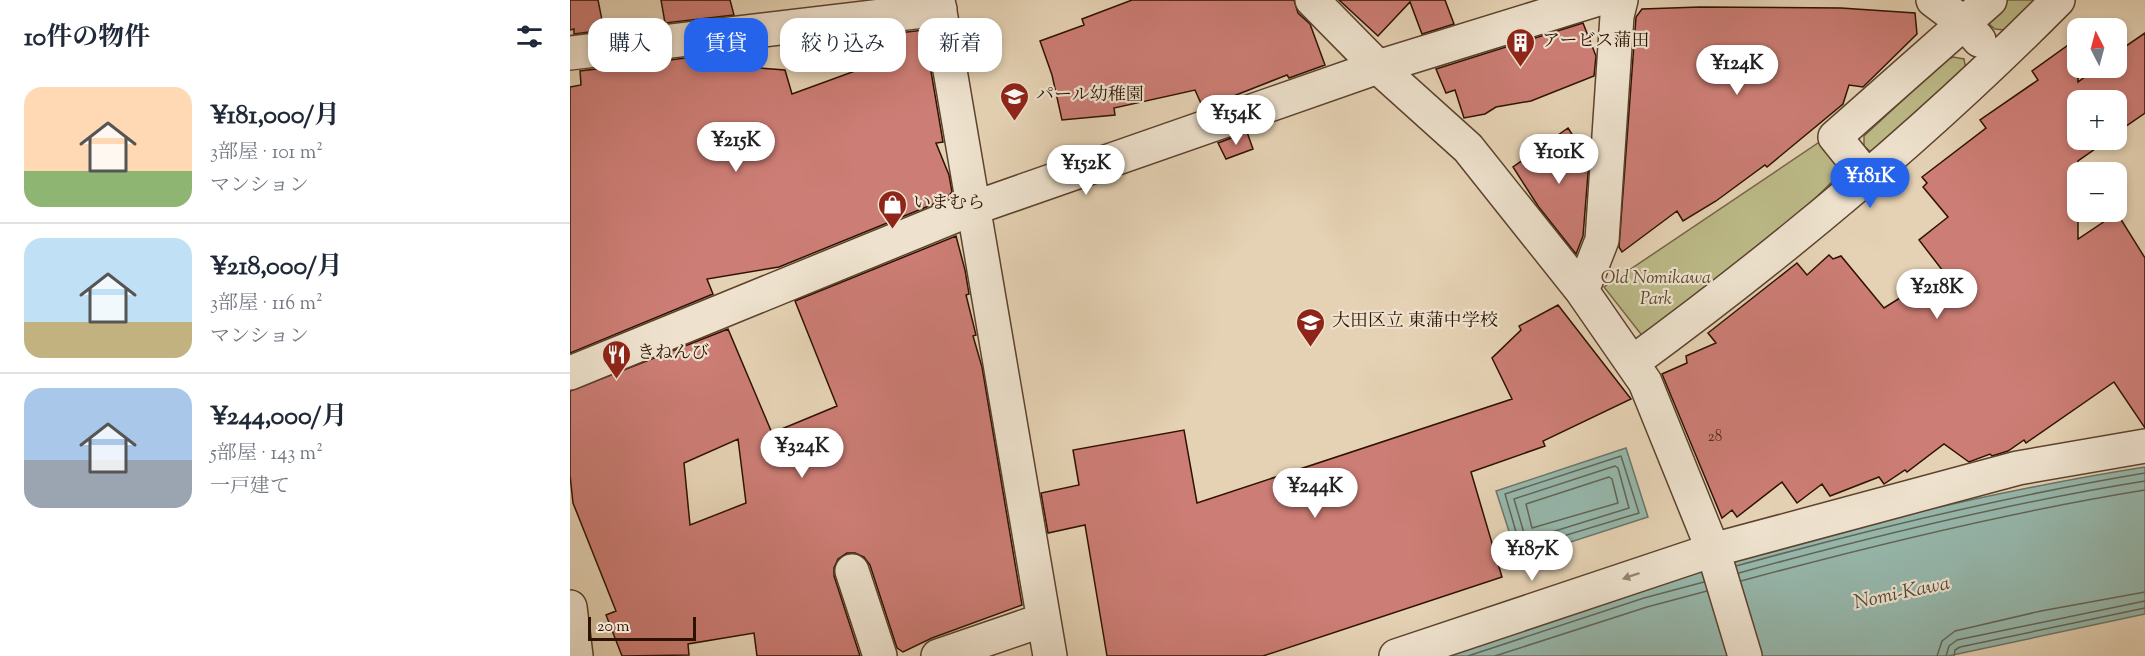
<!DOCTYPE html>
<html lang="ja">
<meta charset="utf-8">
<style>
body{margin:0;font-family:"Sorts Mill Goudy","Noto Serif JP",serif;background:#f6f6f7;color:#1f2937;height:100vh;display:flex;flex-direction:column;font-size:22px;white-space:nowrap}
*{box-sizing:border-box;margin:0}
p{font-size:20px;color:#747a83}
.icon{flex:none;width:33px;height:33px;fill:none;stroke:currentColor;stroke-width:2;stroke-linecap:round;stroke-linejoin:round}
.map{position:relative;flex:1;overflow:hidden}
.panel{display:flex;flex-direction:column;background:#fff;width:570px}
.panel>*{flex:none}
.banner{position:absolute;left:18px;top:18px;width:570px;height:54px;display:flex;gap:12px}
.needle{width:39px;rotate:354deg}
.fabs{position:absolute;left:1497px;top:18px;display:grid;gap:12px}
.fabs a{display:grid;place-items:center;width:60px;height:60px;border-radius:12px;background:#fff;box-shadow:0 3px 9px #0003;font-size:30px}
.scale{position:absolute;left:18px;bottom:15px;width:108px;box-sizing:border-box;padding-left:6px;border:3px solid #2e1200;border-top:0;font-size:16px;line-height:21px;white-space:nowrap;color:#2e1200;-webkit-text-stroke:4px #eee2ce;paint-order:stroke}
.price{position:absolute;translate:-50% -51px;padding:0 14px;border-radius:21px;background:#fff;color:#222;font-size:20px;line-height:39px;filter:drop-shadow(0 2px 3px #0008)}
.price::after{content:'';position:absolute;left:50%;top:36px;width:18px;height:14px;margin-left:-9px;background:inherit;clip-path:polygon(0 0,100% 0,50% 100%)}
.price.on{background:#2563eb;color:#fff}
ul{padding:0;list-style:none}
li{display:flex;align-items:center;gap:18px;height:150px;padding:0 24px}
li+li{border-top:2px solid #e0e1e3}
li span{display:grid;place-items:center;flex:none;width:168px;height:120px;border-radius:18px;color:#555}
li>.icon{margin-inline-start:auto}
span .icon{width:72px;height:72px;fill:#fffc;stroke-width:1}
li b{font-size:26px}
h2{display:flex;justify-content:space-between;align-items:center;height:72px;padding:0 24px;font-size:26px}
.chip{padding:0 21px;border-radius:18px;background:#fff;box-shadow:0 3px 9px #0003;font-size:21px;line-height:54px}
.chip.on{background:#2563eb;color:#fff}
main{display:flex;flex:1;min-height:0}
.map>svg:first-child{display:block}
.green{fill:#bcba88;stroke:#756644;stroke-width:1.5}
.water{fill:#96b8ad;stroke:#6c7668;stroke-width:1.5}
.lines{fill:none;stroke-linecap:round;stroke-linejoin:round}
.shore{stroke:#626556;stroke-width:1.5}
.building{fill:#cc7d75;stroke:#2e1200;stroke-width:1.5;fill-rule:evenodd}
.minor-casing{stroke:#5c422d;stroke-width:36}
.minor{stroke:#eee2ce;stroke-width:33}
.oneway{fill:#988471}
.labels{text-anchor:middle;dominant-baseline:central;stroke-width:4.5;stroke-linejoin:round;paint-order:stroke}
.number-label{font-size:15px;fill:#562d1d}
.poi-label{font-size:18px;fill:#2e1200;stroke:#eee2ce;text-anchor:start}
.park-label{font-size:18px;font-style:italic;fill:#594429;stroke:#eee2ce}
.water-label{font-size:20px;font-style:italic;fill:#524c3d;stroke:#eee2ce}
</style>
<main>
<section class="panel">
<h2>10件の物件<svg class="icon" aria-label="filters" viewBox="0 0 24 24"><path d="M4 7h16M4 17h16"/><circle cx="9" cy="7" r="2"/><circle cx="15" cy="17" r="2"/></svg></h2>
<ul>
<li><span style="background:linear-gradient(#ffd9b3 70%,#8fb573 0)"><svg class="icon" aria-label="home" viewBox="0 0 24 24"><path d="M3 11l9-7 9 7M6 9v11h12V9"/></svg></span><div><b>¥181,000/月</b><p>3部屋 · 101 m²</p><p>マンション</p></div></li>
<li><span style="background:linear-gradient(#bfe0f5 70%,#c2b280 0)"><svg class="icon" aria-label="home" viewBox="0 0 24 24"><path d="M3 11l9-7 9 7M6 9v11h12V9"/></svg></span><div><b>¥218,000/月</b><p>3部屋 · 116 m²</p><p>マンション</p></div></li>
<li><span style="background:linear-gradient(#a9c7e8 60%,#9aa5b1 0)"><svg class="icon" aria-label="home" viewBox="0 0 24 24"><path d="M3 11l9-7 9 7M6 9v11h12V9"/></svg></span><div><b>¥244,000/月</b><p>5部屋 · 143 m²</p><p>一戸建て</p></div></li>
</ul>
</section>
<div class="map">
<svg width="1575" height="656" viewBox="0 0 1575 656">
<rect width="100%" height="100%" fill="#e5d2b4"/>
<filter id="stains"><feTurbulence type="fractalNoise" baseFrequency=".00333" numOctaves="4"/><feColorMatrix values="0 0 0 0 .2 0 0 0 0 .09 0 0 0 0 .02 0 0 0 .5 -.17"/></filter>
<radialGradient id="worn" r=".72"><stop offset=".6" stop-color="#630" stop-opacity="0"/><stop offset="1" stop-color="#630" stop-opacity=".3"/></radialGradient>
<!-- green -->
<path class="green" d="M1432,0H1471L1435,30L1425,29L1418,23Z
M1383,57L1394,59L1396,70L1302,153L1294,146V136L1376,60Z
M1251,141L1276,168L1200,243L1074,338L1034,287Z"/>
<!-- water -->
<path class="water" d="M1056,448L1078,517L948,559L926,491Z
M1575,467V614L1378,656H857C928,632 1000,606 1072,585C1237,537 1405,494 1575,467Z"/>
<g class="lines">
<!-- shore -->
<path class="shore" d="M1051,456L1069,513L951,549L935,494Z
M1045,466L1048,468L1059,508L956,540L944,499Z
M1039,477L1042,479L1048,503L962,528L956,504Z
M1166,566C1301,529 1437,496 1575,473
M1169,573C1303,536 1438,503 1575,481
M1171,581C1304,545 1439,512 1575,490
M898,656L1074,598L1134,582
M925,656L1077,607L1137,591
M1367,656L1372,641L1385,631L1471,611L1575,592
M1376,656L1379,646L1387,640L1575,601
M1384,656L1385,650L1390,647L1575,608"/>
</g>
<!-- building -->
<path class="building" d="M0,0H28L34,30L4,34V29L0,30Z
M91,0H160L164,15L95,23Z
M562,0H724L728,13L740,24L755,65L719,78L717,75L633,108L625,90L544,108L545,115L492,120L482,75L470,41L514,25L512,19Z
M769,0H875L884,24L852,34L840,2L808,36Z
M1130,7L1271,8L1345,13L1347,34L1293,87L1279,85L1273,104L1197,167L1195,165L1146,201L1113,221L1107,211L1052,252L1049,247L1066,17L1072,9Z
M1013,23L1026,56L1024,76L961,101L926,107L915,114L894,118L885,90L876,93L866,69Z
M354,30L373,142L366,143L379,175L382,192L376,199L209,267L137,279L143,294L0,353V87L11,85L10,71L173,51L177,67L215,70L222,94L296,67L294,37Z
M1575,33V113L1546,133V100H1508V140H1538L1508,161V239L1547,213L1575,258V428L1544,382L1456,443L1454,440L1438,451L1422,456L1420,454L1399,462L1374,444L1337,472L1335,470L1314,484L1309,477L1260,496L1252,484L1227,503L1212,482L1167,517L1162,510L1152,518L1092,374L1117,363L1116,356L1146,343L1138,333L1227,263L1237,275L1259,255L1263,259L1271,256L1314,308L1373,271L1349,240L1378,217L1353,187L1357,183L1352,177L1416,128L1410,120L1468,80L1462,71L1508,38V82L1527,68H1546V53Z
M998,128L1019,161L1013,236L1006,254L968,206L943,167Z
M677,132L683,149L656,159L648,143Z
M386,236L395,270L399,294L396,295L406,335L403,336L412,367L452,605L362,638L333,652L327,648L300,565L294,557L285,553H277L268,559L264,568V576L290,656H187L184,633L118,644L119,655L52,656L36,615L46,611L3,503L0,475V391L158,329L202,433L267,406L225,301ZM168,439L176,503L120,525L114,463Z
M988,305L1061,399L973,441L975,446L901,472L932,577L693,656H537L515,525L478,533L471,493L509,485L503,450L614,430L627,503L942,399L922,358L951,330L949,326Z"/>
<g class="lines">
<defs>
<path id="minor" d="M368,0L480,656
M742,0L808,67L898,148L1012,291L1075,382L1143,550L1175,656
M1363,0L1395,24L1409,40
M0,53L370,9
M1298,178L1265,137L1420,0
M1012,291L1032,240L1047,16L1051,0
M1063,362C1213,252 1357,132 1488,0
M0,373L404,208L808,67L1025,0
M282,571L310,656
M0,607L6,656
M368,656L473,620
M826,656L1143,550L1448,468L1575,446"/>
</defs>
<!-- minor casing -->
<use href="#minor" class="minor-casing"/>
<!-- minor -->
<use href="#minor" class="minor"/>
</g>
<!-- one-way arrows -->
<defs><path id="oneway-solid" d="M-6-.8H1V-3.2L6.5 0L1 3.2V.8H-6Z" transform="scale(1.5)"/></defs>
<use class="oneway" href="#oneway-solid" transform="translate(1061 576) rotate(161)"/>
<!-- icons -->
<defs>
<symbol id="building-pin" viewBox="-11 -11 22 30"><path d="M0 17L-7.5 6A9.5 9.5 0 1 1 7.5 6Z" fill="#8f2418" stroke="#eee2ce"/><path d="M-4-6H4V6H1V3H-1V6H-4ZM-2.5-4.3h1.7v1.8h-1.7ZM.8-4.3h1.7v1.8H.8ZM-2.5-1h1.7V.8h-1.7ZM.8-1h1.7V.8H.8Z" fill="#fff"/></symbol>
<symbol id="school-pin" viewBox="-11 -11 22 30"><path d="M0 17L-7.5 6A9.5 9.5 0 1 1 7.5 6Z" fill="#8f2418" stroke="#eee2ce"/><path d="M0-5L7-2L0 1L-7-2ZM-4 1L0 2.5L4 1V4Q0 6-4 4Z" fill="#fff"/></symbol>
<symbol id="shop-pin" viewBox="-11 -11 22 30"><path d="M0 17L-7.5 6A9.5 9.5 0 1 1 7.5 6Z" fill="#8f2418" stroke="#eee2ce"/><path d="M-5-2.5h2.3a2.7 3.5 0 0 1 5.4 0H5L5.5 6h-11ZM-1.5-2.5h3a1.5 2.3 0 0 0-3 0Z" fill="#fff"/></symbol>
<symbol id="restaurant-pin" viewBox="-11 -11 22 30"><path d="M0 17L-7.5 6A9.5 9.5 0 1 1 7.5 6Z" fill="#8f2418" stroke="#eee2ce"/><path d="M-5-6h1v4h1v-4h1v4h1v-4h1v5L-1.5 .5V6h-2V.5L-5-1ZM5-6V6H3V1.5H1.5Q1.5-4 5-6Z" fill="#fff"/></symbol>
</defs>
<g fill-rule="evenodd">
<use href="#building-pin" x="934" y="26" width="33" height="45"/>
<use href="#school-pin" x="428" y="80" width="33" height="45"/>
<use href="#shop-pin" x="306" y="188" width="33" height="45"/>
<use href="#school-pin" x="724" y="306" width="33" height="45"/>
<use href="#restaurant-pin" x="30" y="338" width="33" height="45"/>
</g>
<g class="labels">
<!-- number labels -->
<g class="number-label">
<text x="1145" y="437">28</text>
</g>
<!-- poi labels -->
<g class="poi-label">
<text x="972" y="42">アービス蒲田</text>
<text x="466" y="96">パール幼稚園</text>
<text x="343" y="204">いまむら</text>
<text x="762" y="322">大田区立 東蒲中学校</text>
<text x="67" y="354">きねんび</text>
</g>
<!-- park labels -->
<g class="park-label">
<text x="1086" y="279">Old Nomikawa<tspan x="1086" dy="21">Park</tspan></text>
</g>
<!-- water labels -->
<g class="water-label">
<text transform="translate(1332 594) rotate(-12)">Nomi-Kawa</text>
</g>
</g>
<rect width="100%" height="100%" filter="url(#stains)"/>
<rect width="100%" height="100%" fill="url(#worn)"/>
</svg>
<div class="fabs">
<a><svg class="needle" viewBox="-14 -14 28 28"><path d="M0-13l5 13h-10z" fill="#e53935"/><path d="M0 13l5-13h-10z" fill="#747a83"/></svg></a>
<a>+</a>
<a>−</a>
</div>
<div class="scale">20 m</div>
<b class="price" style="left:1167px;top:96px">¥124K</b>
<b class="price" style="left:666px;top:146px">¥154K</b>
<b class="price" style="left:166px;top:173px">¥215K</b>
<b class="price" style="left:989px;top:185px">¥101K</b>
<b class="price" style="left:516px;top:196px">¥152K</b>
<b class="price on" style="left:1300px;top:209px">¥181K</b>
<b class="price" style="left:1367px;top:320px">¥218K</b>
<b class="price" style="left:232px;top:479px">¥324K</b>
<b class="price" style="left:745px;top:519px">¥244K</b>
<b class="price" style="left:962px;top:582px">¥187K</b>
<div class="banner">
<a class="chip">購入</a>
<a class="chip on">賃貸</a>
<a class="chip">絞り込み</a>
<a class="chip">新着</a>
</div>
</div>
</main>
